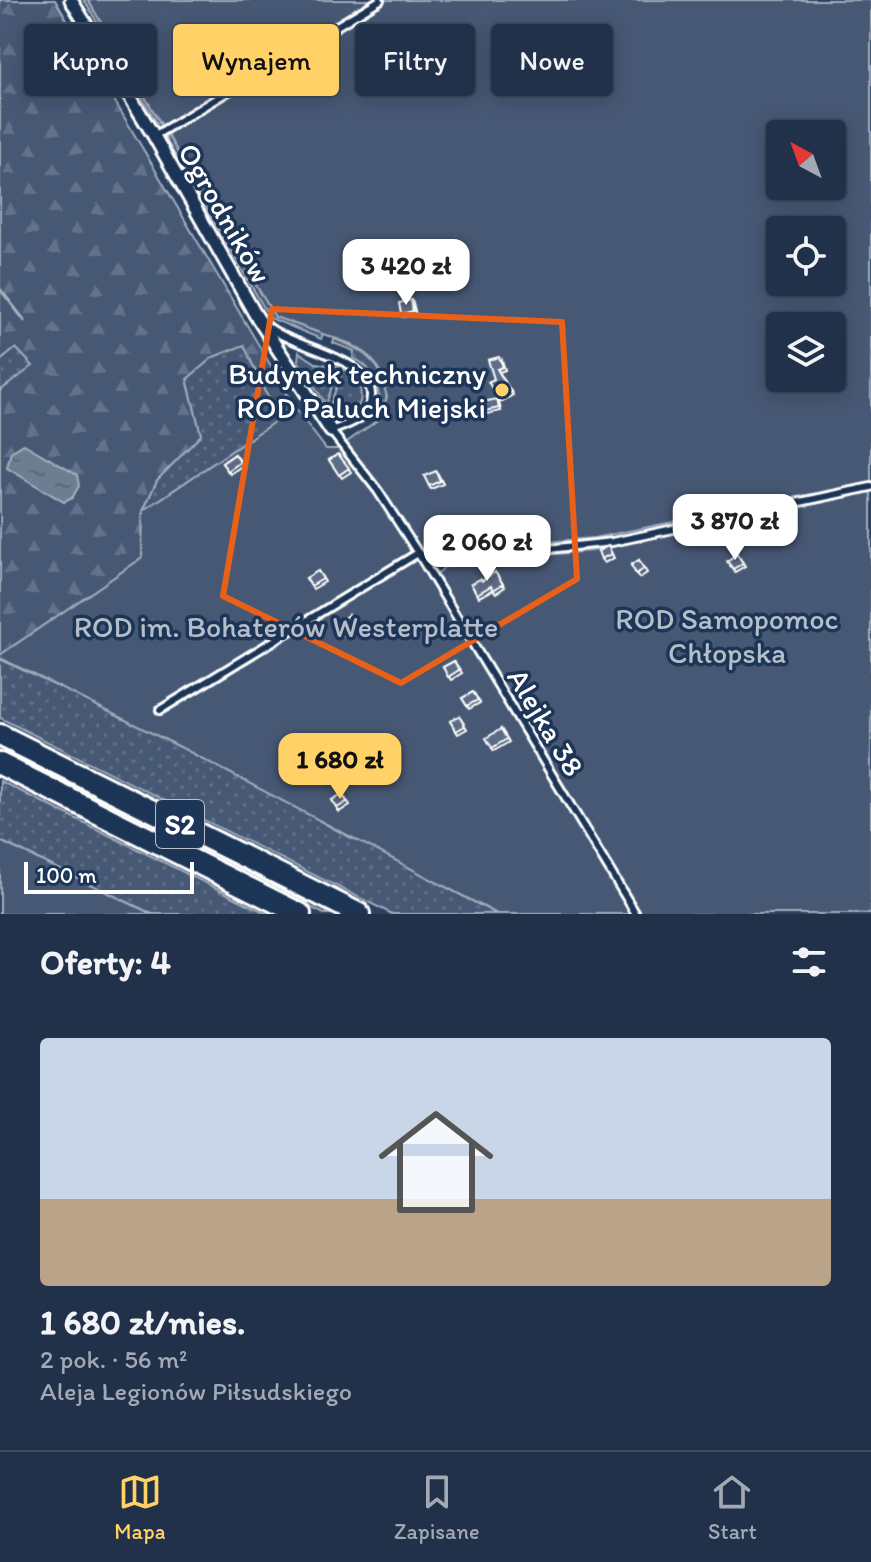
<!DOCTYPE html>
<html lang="pl">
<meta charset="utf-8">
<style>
body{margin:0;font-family:Itim,sans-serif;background:#2d3d53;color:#f1f3f6;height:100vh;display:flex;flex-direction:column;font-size:30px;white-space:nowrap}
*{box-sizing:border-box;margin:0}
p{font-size:26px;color:#a2a9b4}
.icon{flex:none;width:44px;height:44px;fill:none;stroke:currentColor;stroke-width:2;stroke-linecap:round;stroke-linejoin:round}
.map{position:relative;height:914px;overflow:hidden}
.side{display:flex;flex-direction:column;background:#203149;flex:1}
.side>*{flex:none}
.banner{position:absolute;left:24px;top:24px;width:824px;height:72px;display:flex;gap:16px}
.needle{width:52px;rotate:319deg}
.tools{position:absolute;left:766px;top:120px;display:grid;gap:16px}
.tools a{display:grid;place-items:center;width:80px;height:80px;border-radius:8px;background:#203149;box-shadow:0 4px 20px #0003,0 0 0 2px #3d4c61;font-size:40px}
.scale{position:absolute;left:24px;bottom:20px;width:170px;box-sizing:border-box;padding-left:8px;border:4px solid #fff;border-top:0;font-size:22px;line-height:28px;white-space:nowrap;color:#fff;-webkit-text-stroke:6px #1d3557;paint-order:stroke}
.price{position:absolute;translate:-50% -68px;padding:0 18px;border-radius:16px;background:#fff;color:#222;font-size:26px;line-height:52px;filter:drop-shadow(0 2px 4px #0008)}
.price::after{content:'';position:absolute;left:50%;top:48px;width:24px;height:18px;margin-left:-12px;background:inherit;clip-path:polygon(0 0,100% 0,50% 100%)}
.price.current{background:#ffd166;color:#111}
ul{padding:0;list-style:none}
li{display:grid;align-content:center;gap:16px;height:424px;padding:0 40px}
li+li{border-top:2px solid #3d4c61}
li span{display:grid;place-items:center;height:248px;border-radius:8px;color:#555}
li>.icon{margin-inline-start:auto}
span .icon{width:144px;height:144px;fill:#fffc;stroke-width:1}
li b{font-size:34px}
h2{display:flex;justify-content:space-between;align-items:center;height:96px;padding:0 40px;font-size:34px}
.chip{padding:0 28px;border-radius:8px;background:#203149;box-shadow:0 4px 20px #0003,0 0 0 2px #3d4c61;font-size:28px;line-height:72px}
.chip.current{background:#ffd166;color:#111}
.dock{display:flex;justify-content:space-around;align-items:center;height:112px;border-top:2px solid #3d4c61;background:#203149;font-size:22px;color:#a2a9b4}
.dock a{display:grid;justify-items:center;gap:4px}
.dock .current{color:#ffd166}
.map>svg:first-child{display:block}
.grass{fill:url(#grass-dots);stroke:#a2acba;stroke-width:2}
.forest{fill:url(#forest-firs);stroke:#a2acba;stroke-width:2}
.garden{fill:#465975;stroke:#a2acba;stroke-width:2;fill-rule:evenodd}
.water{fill:url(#water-ripples);stroke:#a7b1be;stroke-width:2}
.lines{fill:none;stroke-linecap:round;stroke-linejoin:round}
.stream{stroke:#a7b1be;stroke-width:3}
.lane-casing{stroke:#fff;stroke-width:12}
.street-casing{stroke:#fff;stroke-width:17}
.highway-casing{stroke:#fff;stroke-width:26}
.lane{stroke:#1d3557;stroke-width:6}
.street{stroke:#1d3557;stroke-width:11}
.highway{stroke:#1d3557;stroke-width:20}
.wall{fill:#4e5d73;stroke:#fff;stroke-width:2}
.building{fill:#5b6c86;stroke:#fff;stroke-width:2}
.marked{fill:none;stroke:#e96118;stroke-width:6;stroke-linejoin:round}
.poi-dot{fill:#ffd166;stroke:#1d3557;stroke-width:3}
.labels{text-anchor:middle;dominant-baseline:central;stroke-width:7;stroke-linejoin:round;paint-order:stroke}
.shield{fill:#1d3557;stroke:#bbc2cd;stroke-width:2}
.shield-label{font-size:28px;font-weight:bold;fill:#fff}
.street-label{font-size:30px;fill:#fff;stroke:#1d3557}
.poi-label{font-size:30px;fill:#fff;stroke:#1d3557;text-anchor:end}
.park-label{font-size:30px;fill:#b5bdc8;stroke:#1d3557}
</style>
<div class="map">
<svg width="871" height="914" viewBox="0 0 871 914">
<defs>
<pattern id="grass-dots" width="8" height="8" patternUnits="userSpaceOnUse" patternTransform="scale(2)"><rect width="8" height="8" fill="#465975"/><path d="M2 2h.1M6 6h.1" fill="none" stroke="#62728a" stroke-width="1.8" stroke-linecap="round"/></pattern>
<pattern id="forest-firs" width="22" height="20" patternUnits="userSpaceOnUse" patternTransform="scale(2)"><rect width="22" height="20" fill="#465975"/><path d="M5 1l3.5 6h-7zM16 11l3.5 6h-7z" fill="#62728a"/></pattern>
<pattern id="water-ripples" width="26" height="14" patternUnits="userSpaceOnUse" patternTransform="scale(2)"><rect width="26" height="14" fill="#6d7d92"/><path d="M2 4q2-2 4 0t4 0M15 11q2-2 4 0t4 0" fill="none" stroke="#5e6772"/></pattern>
</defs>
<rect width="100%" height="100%" fill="#2a4161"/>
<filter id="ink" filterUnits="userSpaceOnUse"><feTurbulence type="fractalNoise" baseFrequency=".0125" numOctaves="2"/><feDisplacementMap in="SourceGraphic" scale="16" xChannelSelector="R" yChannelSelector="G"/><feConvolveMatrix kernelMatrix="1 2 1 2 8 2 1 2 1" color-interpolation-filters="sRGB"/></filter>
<g filter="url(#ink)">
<!-- grass -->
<path class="grass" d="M84,0H88L161,124L157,123Z
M168,136L275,317L323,334L321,339L270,318L165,138Z
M334,339C365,349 390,369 386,405L379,399C377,379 371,366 353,358L354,351L333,343Z
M244,344L265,392L272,401L281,399L287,393L295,408L143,511L157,480L201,435L187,379L213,357Z
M16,348L34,366L0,391V361Z
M299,352L316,363L339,367L326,404L298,361Z
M343,369C365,379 369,412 341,418L334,416L329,408Z
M132,642L320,821L353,839L368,830L438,883L497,914H392L0,718V659L56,686Z
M0,746L337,914H324L0,753Z
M0,781L268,914H152L0,841Z"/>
<!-- forest -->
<path class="forest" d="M0,0H55L287,393L281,399L272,401L265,392L244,345L213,357L187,379L201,435L157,480L143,511L142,558L0,655V391L33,366L16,348L0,361Z"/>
<!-- garden -->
<path class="garden" d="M88,0H871V482L594,538L434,551L425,548L437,575L444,567L517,557L592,551L871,492V914H497L184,749L0,658V655L142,558L143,511L295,408L326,449H337L379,419L387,397L379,368L367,354L351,344L275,317ZM780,134H832V186H780ZM780,230H832V282H780ZM780,326H832V378H780Z
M0,841L152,914H0Z"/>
<!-- water -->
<path class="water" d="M24,444L77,475L79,486L72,498L64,502L7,468L11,452Z"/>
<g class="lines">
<!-- stream -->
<path class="stream" d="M0,289L25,321"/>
<defs>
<path id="lane" d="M154,136L380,0
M266,325C292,349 372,356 371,396C371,418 349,424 331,431L378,491L418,553L426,557L503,554L612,542L871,487
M160,710L418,553L636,914"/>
<path id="street" d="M71,0L154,136L255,314L331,431"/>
<path id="highway" d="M0,735L359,914
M0,764L300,914"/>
</defs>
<!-- lane casing -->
<use href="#lane" class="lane-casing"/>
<!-- street casing -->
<use href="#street" class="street-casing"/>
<!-- highway casing -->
<use href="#highway" class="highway-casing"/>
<!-- lane -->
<use href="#lane" class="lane"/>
<!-- street -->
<use href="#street" class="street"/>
<!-- highway -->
<use href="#highway" class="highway"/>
</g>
<!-- wall -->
<path class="wall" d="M260,35L268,50L259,55L250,40Z
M411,300L413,303L416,315L403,317L401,314Z
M502,360L505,370L499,372L513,395L501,402L499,399L494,379Z
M497,399L499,402L501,411L487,414L485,411Z
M235,454L243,465L230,474L222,463Z
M338,454L351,472L342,478L329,460Z
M438,474L443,484L431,489L429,486Z
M610,550L614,558L604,563L601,559Z
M737,554L745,566L735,572L727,561Z
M639,560L647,573L639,578L631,565Z
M318,571L325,582L313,589L306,578Z
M495,572L505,587L496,593L493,590L479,597L471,584L482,581Z
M348,615L356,629L344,636L342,633Z
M454,661L462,673L451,680L443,667Z
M473,692L480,703L469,709L462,698Z
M459,716L467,729L458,734L450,721Z
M501,729L509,742L494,751L492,748Z
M342,794L350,805L339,812L332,800Z"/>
<!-- building -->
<path class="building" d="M260,35L266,47L257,52L250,40Z
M411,300L413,311L401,314L399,303Z
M499,357L503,367L497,369L511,392L499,399L488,382L494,379L488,360Z
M497,399L499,408L485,411L483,402Z
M235,454L240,462L228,471L222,463Z
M338,454L349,468L339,475L329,460Z
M436,471L440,481L429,486L424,476Z
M608,546L612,554L601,559L598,551Z
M737,554L743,563L733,569L727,561Z
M639,560L644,569L636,574L631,565Z
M318,571L323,579L311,586L306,578Z
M495,572L503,584L493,590L491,586L477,594L471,584L480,579L482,581Z
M348,615L354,626L342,633L336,623Z
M454,661L459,670L448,677L443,667Z
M473,692L478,700L467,706L462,698Z
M459,716L465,726L456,731L450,721Z
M501,729L507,739L492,748L486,738Z
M342,794L347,802L337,808L332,800Z"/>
</g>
<!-- marked area -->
<path class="marked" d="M272,309L562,322L577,579L401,683L223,596Z"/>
<!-- markers -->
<circle class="poi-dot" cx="502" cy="390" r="8"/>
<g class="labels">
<!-- shield labels -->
<rect class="shield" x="156" y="800" width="48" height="48" rx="6"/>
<g class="shield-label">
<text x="180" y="824">S2</text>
</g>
<!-- street labels -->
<g class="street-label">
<text transform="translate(225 213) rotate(60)">Ogrodników</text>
<text transform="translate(546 722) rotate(59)">Alejka 38</text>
</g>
<!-- poi labels -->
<g class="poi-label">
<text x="486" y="373">Budynek techniczny<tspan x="486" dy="34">ROD Paluch Miejski</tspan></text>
</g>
<!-- park labels -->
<g class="park-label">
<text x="727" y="618">ROD Samopomoc<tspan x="727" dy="34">Chłopska</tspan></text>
<text x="286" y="626">ROD im. Bohaterów Westerplatte</text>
</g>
</g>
</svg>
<div class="tools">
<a><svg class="needle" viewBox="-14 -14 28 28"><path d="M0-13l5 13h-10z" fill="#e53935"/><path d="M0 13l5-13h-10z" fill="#a2a9b4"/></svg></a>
<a><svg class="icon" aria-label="locate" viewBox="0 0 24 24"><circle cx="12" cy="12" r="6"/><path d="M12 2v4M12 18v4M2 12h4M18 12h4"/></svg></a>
<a><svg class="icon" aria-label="layers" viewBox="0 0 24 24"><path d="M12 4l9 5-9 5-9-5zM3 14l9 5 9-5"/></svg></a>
</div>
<div class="scale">100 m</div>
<b class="price" style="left:406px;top:307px">3 420 zł</b>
<b class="price" style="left:735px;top:562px">3 870 zł</b>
<b class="price" style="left:487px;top:583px">2 060 zł</b>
<b class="price current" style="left:340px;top:801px">1 680 zł</b>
<div class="banner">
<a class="chip">Kupno</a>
<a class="chip current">Wynajem</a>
<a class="chip">Filtry</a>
<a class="chip">Nowe</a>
</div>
</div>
<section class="side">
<h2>Oferty: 4<svg class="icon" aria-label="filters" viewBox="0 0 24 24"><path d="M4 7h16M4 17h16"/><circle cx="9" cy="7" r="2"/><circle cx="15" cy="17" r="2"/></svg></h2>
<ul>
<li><span style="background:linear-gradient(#c9d6e8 65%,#b9a48a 0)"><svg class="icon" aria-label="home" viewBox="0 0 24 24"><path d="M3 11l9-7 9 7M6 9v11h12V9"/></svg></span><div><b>1 680 zł/mies.</b><p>2 pok. · 56 m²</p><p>Aleja Legionów Piłsudskiego</p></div></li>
</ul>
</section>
<nav class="dock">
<a class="current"><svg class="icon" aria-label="map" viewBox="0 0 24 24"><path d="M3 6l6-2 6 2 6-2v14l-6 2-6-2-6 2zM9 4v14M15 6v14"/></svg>Mapa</a>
<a><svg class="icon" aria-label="saved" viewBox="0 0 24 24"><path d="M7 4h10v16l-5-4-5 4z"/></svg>Zapisane</a>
<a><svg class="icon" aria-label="home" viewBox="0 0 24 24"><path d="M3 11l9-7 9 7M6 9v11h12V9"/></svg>Start</a>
</nav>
